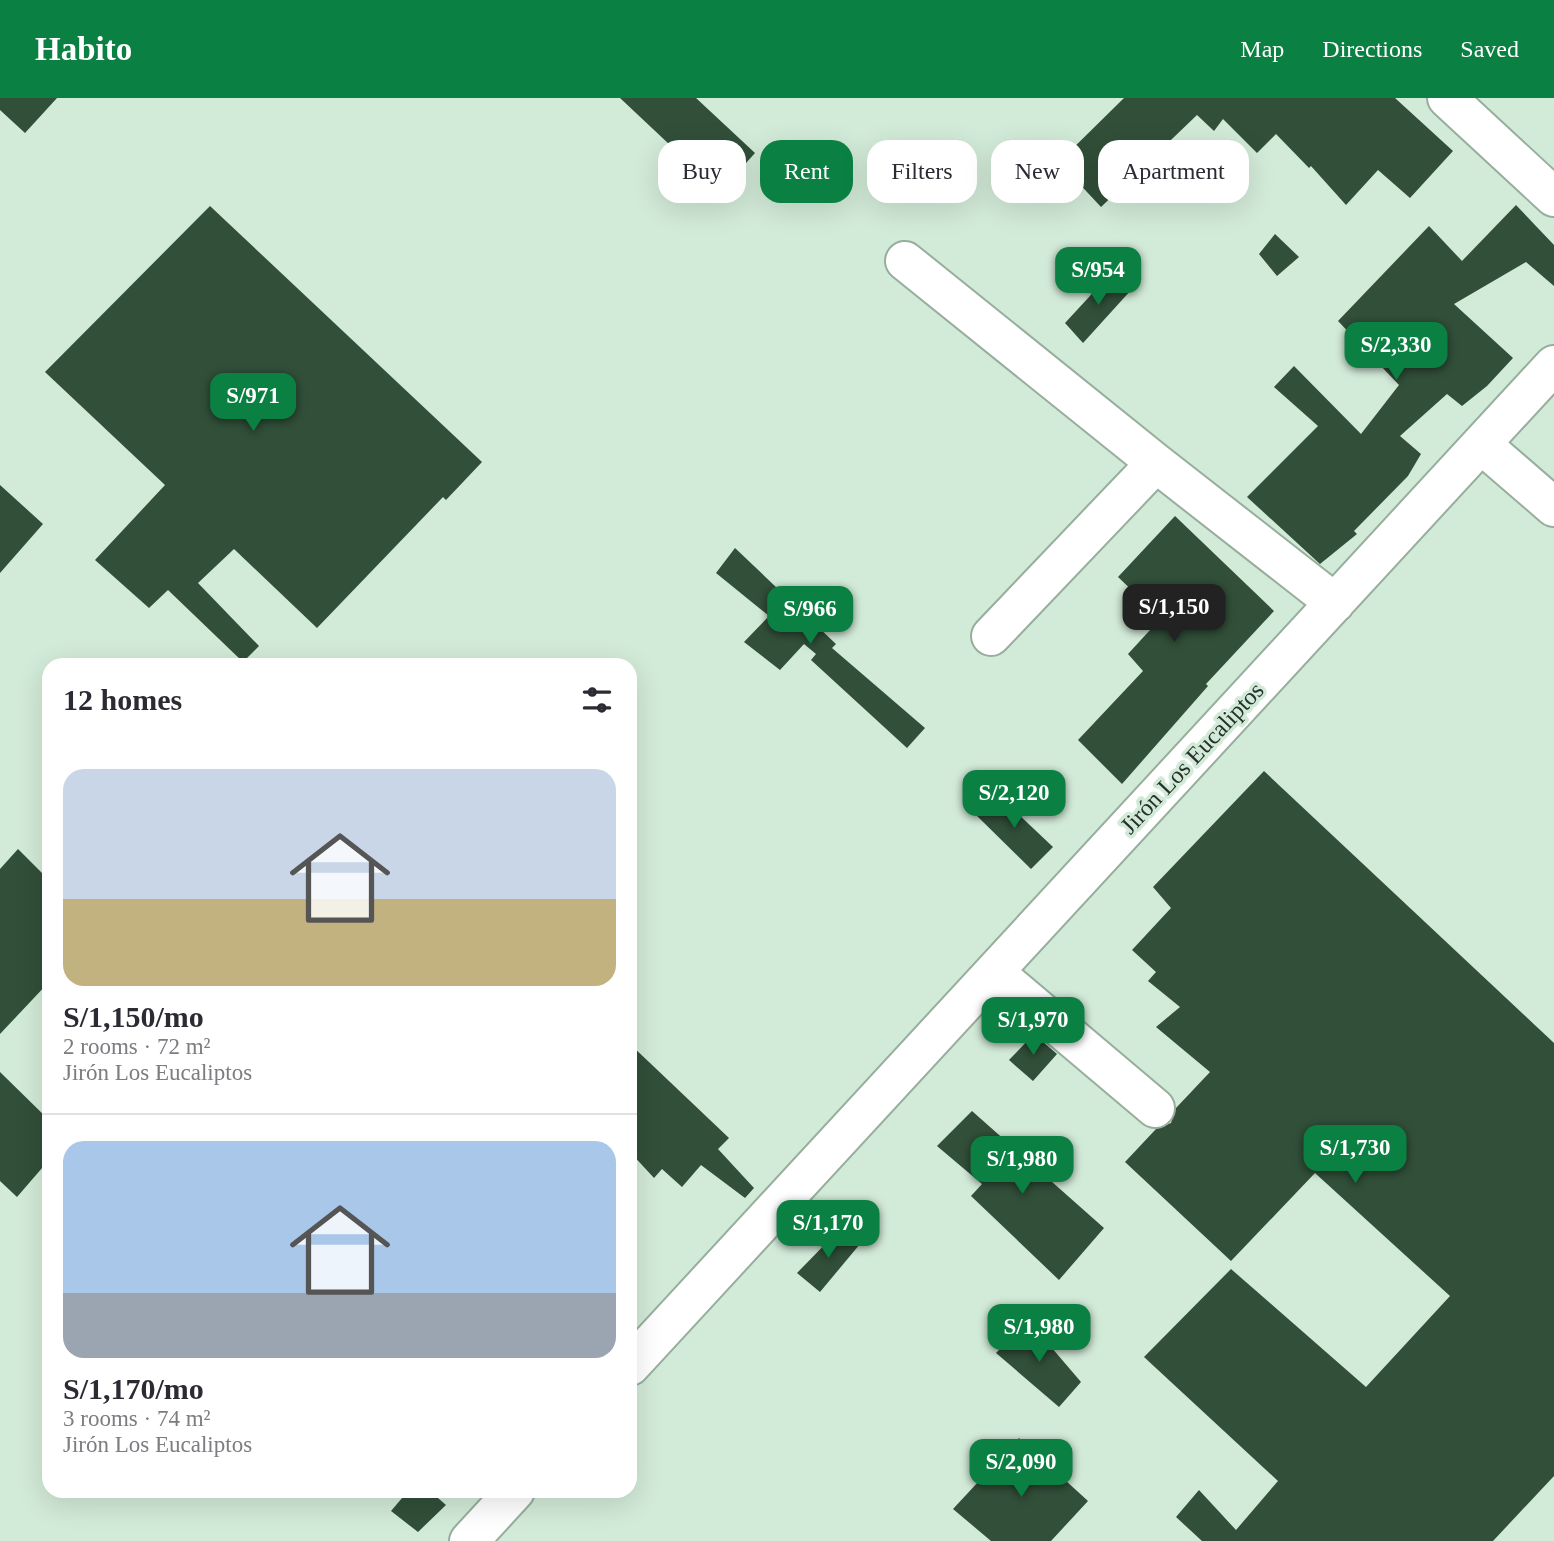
<!DOCTYPE html>
<meta charset="utf-8">
<style>
body{margin:0;font-family:"Times New Roman",serif;background:#f7f7f7;color:#2b2b33;height:100vh;display:flex;flex-direction:column;font-size:26px;white-space:nowrap}
*{box-sizing:border-box;margin:0}
p{font-size:23px;color:#7c7c81}
.icon{flex:none;width:38px;height:38px;fill:none;stroke:currentColor;stroke-width:2;stroke-linecap:round;stroke-linejoin:round}
.map{position:relative;flex:1;overflow:hidden}
.details{position:absolute;left:42px;top:560px;width:595px;height:840px;display:flex;flex-direction:column;background:#fff;border-radius:21px;box-shadow:0 7px 28px #0002}
.details>*{flex:none}
.hud{position:absolute;left:658px;top:42px;width:665px;height:63px;display:flex;gap:14px}
.price{position:absolute;translate:-50% -60px;padding:0 16px;border-radius:14px;background:#0b8043;color:#fff;font-size:23px;line-height:46px;filter:drop-shadow(0 2px 4px #0008)}
.price::after{content:'';position:absolute;left:50%;top:42px;width:21px;height:16px;margin-left:-10px;background:inherit;clip-path:polygon(0 0,100% 0,50% 100%)}
.price.on{background:#222;color:#fff}
ul{padding:0;list-style:none}
li{display:grid;align-content:center;gap:14px;height:371px;padding:0 21px}
li+li{border-top:2px solid #e1e1e2}
li span{display:grid;place-items:center;height:217px;border-radius:21px;color:#555}
li>.icon{margin-inline-start:auto}
span .icon{width:126px;height:126px;fill:#fffc;stroke-width:1}
li b{font-size:30px}
h2{display:flex;justify-content:space-between;align-items:center;height:84px;padding:0 21px;font-size:30px}
.pill{padding:0 24px;border-radius:21px;background:#fff;box-shadow:0 7px 28px #0002;font-size:24px;line-height:63px}
.pill.on{background:#0b8043;color:#fff}
header{display:flex;align-items:center;gap:42px;box-sizing:border-box;height:98px;padding:0 35px;background:#0b8043;color:#fff}
header strong{font-size:33px}
nav{display:flex;gap:38px;margin-inline-start:auto;font-size:24px}
.map>svg:first-child{display:block}
.building{fill:#314f39}
.lines{fill:none;stroke-linecap:round;stroke-linejoin:round}
.minor-casing{stroke:#97ae9d;stroke-width:42}
.minor{stroke:#fff;stroke-width:38}
.labels{text-anchor:middle;dominant-baseline:central;stroke-width:7;stroke-linejoin:round;paint-order:stroke}
.street-label{font-size:24px;fill:#273029;stroke:#d2ead8}
</style>
<header>
<strong>Habito</strong>
<nav><a>Map</a><a>Directions</a><a>Saved</a></nav>
</header>
<div class="map">
<svg width="1554" height="1443" viewBox="0 0 1554 1443">
<rect width="100%" height="100%" fill="#d2ead8"/>
<!-- building -->
<path class="building" d="M0,0H57L25,35L0,12Z
M620,0H696L755,55L720,94Z
M1124,0H1395L1453,53L1410,100L1378,72L1346,107L1311,68L1309,70L1276,36L1257,55L1223,21L1214,33L1197,17L1101,109L1059,64Z
M1516,107L1554,147V188L1526,164L1454,206L1513,260L1487,288L1462,308L1447,296L1400,338L1421,356L1408,378L1354,433L1357,436L1320,466L1247,399L1318,328L1274,289L1294,268L1361,336L1399,287L1338,223L1429,128L1462,163Z
M210,108L482,364L446,402L443,399L317,530L234,451L198,485L259,548L243,564L168,492L149,510L95,462L165,387L45,274Z
M1275,136L1299,159L1277,178L1259,156Z
M1113,173L1132,191L1083,245L1065,225Z
M0,387L43,426L0,475Z
M1175,418L1274,513L1206,586L1208,588L1122,686L1078,642L1143,573L1128,556L1161,520L1118,479Z
M735,450L836,546L832,550L925,630L907,650L811,562L816,556L804,546L780,572L744,544L769,518L716,475Z
M1264,673L1554,945V1378L1493,1443H1202L1176,1419L1199,1392L1236,1432L1278,1383L1144,1259L1231,1171L1366,1289L1450,1198L1315,1075L1231,1163L1125,1064L1156,1031L1171,1025L1176,1010L1210,974L1156,929L1180,909L1148,883L1156,874L1132,852L1171,810L1153,789Z
M994,693L1053,749L1031,771L975,716Z
M18,751L49,782V884L0,936V771Z
M1034,936L1057,956L1033,983L1009,962Z
M630,946L729,1040L718,1051L754,1090L745,1100L701,1067L682,1089L662,1071L654,1080L630,1054Z
M0,974L49,1022V1062L17,1099L0,1083Z
M972,1013L1104,1130L1059,1182L971,1098L982,1086L937,1048Z
M839,1132L860,1146L820,1194L797,1175Z
M1028,1222L1081,1284L1059,1309L996,1255Z
M1019,1340L1088,1403L1051,1443H991L953,1411Z
M408,1393H430L446,1407L418,1434L391,1413Z"/>
<g class="lines">
<defs>
<path id="minor" d="M1447,0L1554,99
M905,163L1156,365L1335,505
M1481,346L1554,409
M991,538L1156,365
M994,874L1155,1010
M630,1268L1554,267
M469,1443L515,1393"/>
</defs>
<!-- minor casing -->
<use href="#minor" class="minor-casing"/>
<!-- minor -->
<use href="#minor" class="minor"/>
</g>
<g class="labels">
<!-- street labels -->
<g class="street-label">
<text transform="translate(1192 660) rotate(-47)">Jirón Los Eucaliptos</text>
</g>
</g>
</svg>
<b class="price" style="left:1098px;top:209px">S/954</b>
<b class="price" style="left:1396px;top:284px">S/2,330</b>
<b class="price" style="left:253px;top:335px">S/971</b>
<b class="price on" style="left:1174px;top:546px">S/1,150</b>
<b class="price" style="left:810px;top:548px">S/966</b>
<b class="price" style="left:1014px;top:732px">S/2,120</b>
<b class="price" style="left:1033px;top:959px">S/1,970</b>
<b class="price" style="left:1355px;top:1087px">S/1,730</b>
<b class="price" style="left:1022px;top:1098px">S/1,980</b>
<b class="price" style="left:828px;top:1162px">S/1,170</b>
<b class="price" style="left:1039px;top:1266px">S/1,980</b>
<b class="price" style="left:1021px;top:1401px">S/2,090</b>
<div class="hud">
<a class="pill">Buy</a>
<a class="pill on">Rent</a>
<a class="pill">Filters</a>
<a class="pill">New</a>
<a class="pill">Apartment</a>
</div>
<section class="details">
<h2>12 homes<svg class="icon" aria-label="filters" viewBox="0 0 24 24"><path d="M4 7h16M4 17h16"/><circle cx="9" cy="7" r="2"/><circle cx="15" cy="17" r="2"/></svg></h2>
<ul>
<li><span style="background:linear-gradient(#c9d6e8 60%,#c2b280 0)"><svg class="icon" aria-label="home" viewBox="0 0 24 24"><path d="M3 11l9-7 9 7M6 9v11h12V9"/></svg></span><div><b>S/1,150/mo</b><p>2 rooms · 72 m²</p><p>Jirón Los Eucaliptos</p></div></li>
<li><span style="background:linear-gradient(#a9c7e8 70%,#9aa5b1 0)"><svg class="icon" aria-label="home" viewBox="0 0 24 24"><path d="M3 11l9-7 9 7M6 9v11h12V9"/></svg></span><div><b>S/1,170/mo</b><p>3 rooms · 74 m²</p><p>Jirón Los Eucaliptos</p></div></li>
</ul>
</section>
</div>
